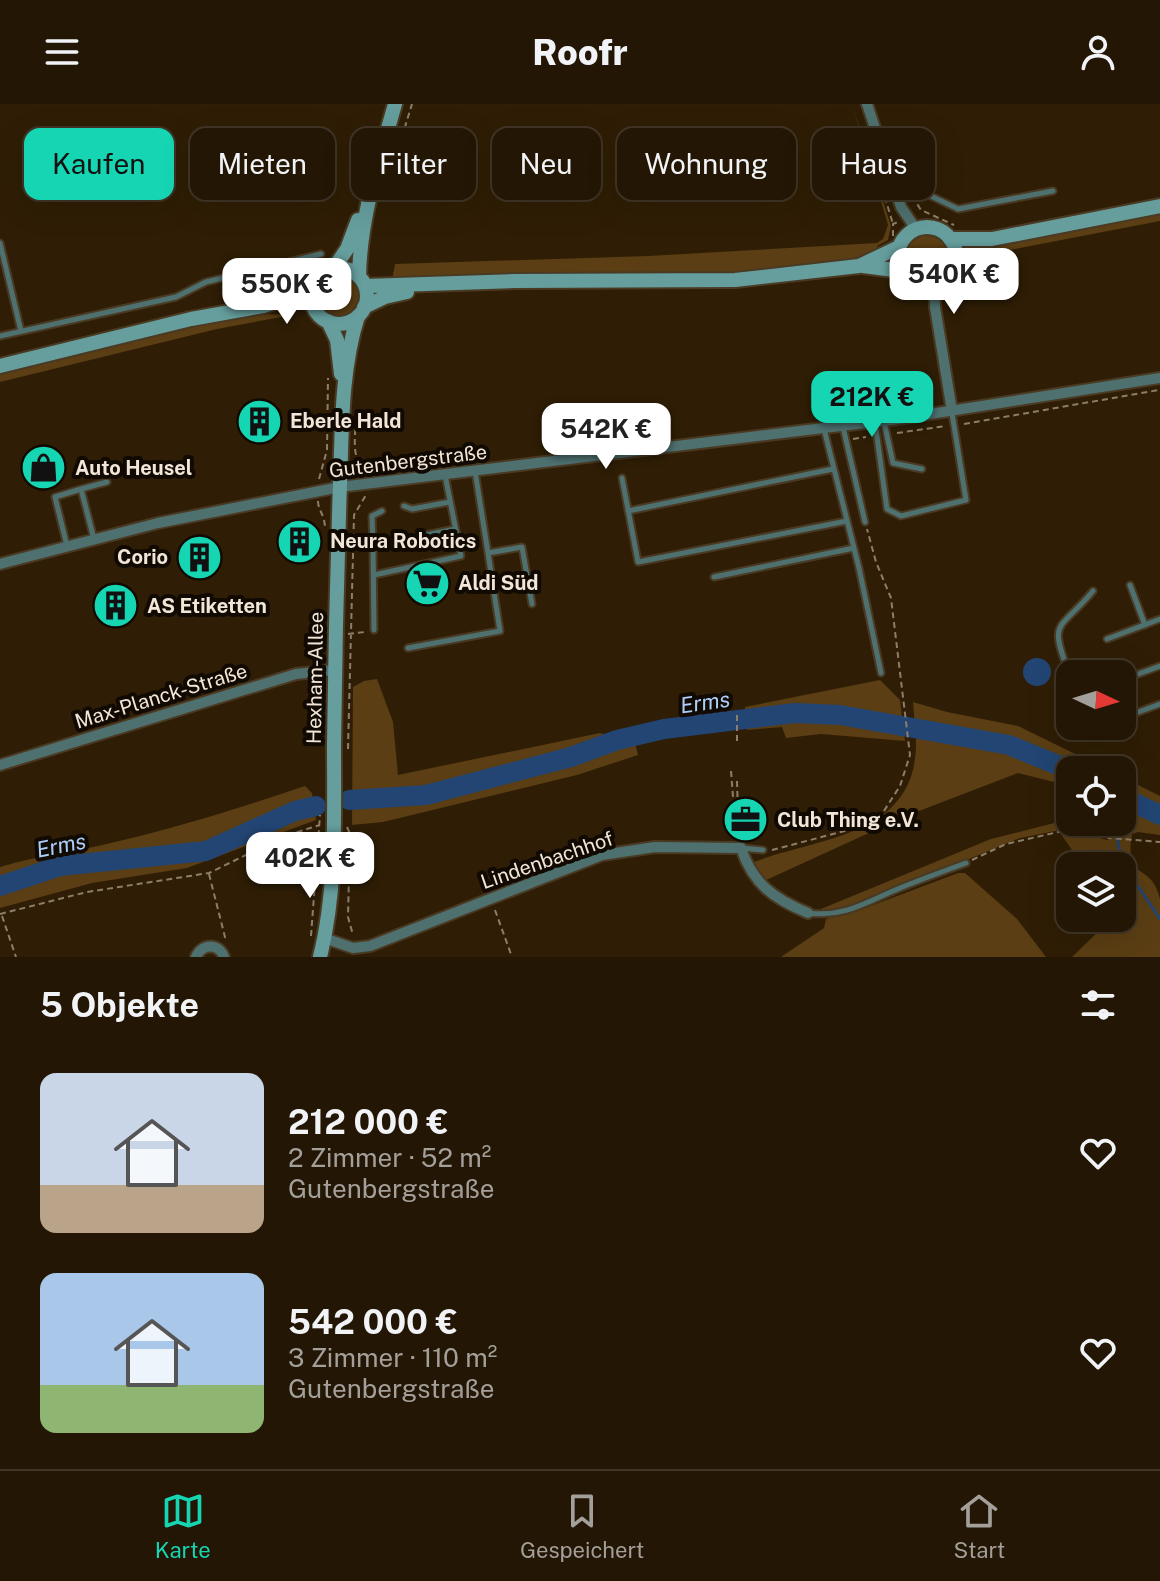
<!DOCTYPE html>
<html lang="de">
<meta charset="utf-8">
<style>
body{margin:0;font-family:"Public Sans",sans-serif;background:#2f2313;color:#f1f3f6;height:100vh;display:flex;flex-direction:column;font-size:30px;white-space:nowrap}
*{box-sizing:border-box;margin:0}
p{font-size:26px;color:#a39f9a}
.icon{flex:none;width:44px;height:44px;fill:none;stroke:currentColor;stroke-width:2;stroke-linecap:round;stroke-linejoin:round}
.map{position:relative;height:853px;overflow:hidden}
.side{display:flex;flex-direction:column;background:#231604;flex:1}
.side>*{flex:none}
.hud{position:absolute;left:24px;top:24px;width:1112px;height:72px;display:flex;gap:16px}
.needle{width:52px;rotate:94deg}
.controls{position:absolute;left:1056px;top:556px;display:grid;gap:16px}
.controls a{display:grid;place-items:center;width:80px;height:80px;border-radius:16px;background:#231604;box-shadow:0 8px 32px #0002,0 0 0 2px #403526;font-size:40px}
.price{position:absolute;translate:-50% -68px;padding:0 18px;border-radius:16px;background:#fff;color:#222;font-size:26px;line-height:52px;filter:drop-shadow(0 2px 4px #0008)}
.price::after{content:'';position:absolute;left:50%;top:48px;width:24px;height:18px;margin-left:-12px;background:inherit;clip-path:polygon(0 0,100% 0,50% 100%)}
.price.selected{background:#16d5b3;color:#111}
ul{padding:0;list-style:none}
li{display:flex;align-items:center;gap:24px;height:200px;padding:0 40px}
li span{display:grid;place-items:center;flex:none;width:224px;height:160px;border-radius:16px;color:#555}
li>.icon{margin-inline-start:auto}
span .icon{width:96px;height:96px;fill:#fffc;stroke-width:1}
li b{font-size:34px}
h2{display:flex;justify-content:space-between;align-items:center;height:96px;padding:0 40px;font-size:34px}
.tag{padding:0 28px;border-radius:16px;background:#231604;box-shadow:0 8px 32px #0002,0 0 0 2px #403526;font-size:28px;line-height:72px}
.tag.selected{background:#16d5b3;color:#111}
header{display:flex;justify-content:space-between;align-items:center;height:104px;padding:0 40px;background:#231604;font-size:36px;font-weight:800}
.dock{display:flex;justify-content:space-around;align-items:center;height:112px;border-top:2px solid #403526;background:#231604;font-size:22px;color:#a39f9a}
.dock a{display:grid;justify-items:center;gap:4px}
.dock .selected{color:#16d5b3}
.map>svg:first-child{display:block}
.green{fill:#5b3e13}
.water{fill:#224573}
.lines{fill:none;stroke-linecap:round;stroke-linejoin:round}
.stream{stroke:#224573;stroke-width:3}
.river{stroke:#224573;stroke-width:20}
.lane-casing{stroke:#4a3a23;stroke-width:9}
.street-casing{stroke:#4a3a23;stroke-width:14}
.secondary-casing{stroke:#4a3a23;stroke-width:18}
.path{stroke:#8c7e6a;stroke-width:2;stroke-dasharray:6 4;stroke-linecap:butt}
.lane{stroke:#4e7170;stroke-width:5}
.street{stroke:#4e7170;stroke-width:10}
.secondary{stroke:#659e9d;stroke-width:14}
.labels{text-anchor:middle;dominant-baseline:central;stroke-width:8;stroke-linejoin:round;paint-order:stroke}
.poi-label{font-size:20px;font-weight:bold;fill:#f2e6d8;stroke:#110a02;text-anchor:start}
.street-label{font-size:20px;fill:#f2e6d8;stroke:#110a02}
.water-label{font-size:22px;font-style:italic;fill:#adcef9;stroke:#110a02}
</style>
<header><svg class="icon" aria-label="menu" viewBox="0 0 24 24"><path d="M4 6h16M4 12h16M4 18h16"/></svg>Roofr<svg class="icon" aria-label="person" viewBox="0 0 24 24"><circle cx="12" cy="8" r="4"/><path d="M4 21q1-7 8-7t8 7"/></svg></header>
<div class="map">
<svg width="1160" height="853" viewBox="0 0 1160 853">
<rect width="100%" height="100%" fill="#2f1e05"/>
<!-- green -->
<path class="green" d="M852,0L891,122L888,136L877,142L879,148L844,159L776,169L392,176L395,160L648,152L877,139L883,135L888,121Z
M1160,108V117L989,150L974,151L1017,136Z
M906 152a21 21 0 1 1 42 0a21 21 0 1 1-42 0Z
M316 192a22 22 0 1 1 44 0a22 22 0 1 1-44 0Z
M265,210L292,211L217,225L0,278V269L220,215Z
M377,575L393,618L398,671L600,629L635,639L638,651L577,671L383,718L352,721L353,583L364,577Z
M880,576L900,596L905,637L821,630L786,634L782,623L747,626L745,603Z
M913,598L947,608L1018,622L1108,666H1070V703L1062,680L1018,669L906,712L764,777L752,766L754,758C819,733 914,733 916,642C916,627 914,613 913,598Z
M1122,673L1160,692V731L1138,728L1132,730C1124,780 1151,756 1160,795C1160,812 1160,835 1160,853H1072L1102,824L1096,814H1122V762H1083L1061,730L1078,729L1108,736L1107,729L1081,722L1020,734L848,805L831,808L821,805L991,735L1070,715V718H1122Z
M305,682L312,689L316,716L187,764L92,779L0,804V763C38,751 76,748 115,738C179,723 243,703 305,682Z
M958,769H965L1017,815L1046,853H781L824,824L826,815L852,809Z"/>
<!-- water -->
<path class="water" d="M1023 568a14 14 0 1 1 28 0a14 14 0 1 1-28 0Z"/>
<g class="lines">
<!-- stream -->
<path class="stream" d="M1113,718L1123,760L1160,815"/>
<!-- river -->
<path class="river" d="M1122,693L1160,711
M349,696L426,691L571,653L617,636L664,625L795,609L840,611L1009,641L1070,666
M0,782L60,762L206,747L295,707L316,702"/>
<defs>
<path id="lane" d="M881,43L907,38L920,81
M896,88L920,81L931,92L958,105L1053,87
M0,139L21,227
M0,232L176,193L206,178L321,150
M884,318L893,359L922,365
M875,319L887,405L901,412L966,396L952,309
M843,323L865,418
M824,325L859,464L881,569
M475,367L488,449L522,443L532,500
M622,374L638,458L847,417
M404,402L412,405L450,398
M382,407L372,412L373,442L455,425
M628,407L833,365
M94,435L81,385L107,378
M67,442L55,393L81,385
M373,442L374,526
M374,471L461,452L445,371
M714,473L854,444
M1130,481L1145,521
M1107,535L1160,515
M408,544L500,527L488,449
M1070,572C1048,514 1058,529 1093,487
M1122,576L1160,562
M1122,614L1160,600
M741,744L763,746
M809,809C844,814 868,797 900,784C922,775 944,767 966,759"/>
<path id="street" d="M867,0L901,103L916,125
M934,180L935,203L952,307
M0,460L158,419L340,383L898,315L1160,274
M0,661L296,570L335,566
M324,834L353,844L370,842L602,751L655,743L741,744C753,780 774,795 808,809
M196,853C202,839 219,839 224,853"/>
<path id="secondary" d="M898 152a29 29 0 1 1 58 0a29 29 0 1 1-58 0Z
M950,135H992L1160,102
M863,162L902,167
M334,164L347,145L358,116
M311 192a28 28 0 1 1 56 0a28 28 0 1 1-56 0Z
M359,173C360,113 379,57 395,0
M365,182L514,177L735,176L859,162L899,143
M364,203L385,193L407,188
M328,217L337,236L341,270
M0,262L191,215L263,202L312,186
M320,853C337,785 334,711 334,641C335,554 337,467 340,380C342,325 341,265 358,212"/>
</defs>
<!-- lane casing -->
<use href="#lane" class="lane-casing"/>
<!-- street casing -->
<use href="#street" class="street-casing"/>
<!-- secondary casing -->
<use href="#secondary" class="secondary-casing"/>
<!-- path -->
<path class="path" d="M876,64L893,120
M384,91L412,0
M912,92L921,106L954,121
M893,132V120L898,118
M307,173L322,158
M356,315C355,334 351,355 366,369
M964,320L1159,286
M897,329L946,322
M853,335L866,333
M319,375L327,346L328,274
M318,397C318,407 325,410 325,425
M348,530L365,528
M737,637V609
M348,645L354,411L366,391
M731,667L736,731
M736,711H738L737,677
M347,723L350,730L348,813L353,831
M772,746L856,724L882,710L900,682L910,651L891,494L876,458L867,425
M972,756L1006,740L1071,725L1110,734L1160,738
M209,770L225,833L222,836
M495,806L512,853
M0,810L87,788L209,769L285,732L320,721
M2,812L16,853
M311,832L320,711"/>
<!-- lane -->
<use href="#lane" class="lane"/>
<!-- street -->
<use href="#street" class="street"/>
<!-- secondary -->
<use href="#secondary" class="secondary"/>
</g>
<!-- icons -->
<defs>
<symbol id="building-disc" viewBox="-11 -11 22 22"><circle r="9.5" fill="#16d5b3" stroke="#110a02"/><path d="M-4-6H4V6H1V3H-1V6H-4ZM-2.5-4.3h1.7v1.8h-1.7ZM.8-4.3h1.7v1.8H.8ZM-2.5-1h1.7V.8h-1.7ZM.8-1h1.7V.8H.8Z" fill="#111"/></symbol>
<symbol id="shop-disc" viewBox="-11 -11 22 22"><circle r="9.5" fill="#16d5b3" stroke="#110a02"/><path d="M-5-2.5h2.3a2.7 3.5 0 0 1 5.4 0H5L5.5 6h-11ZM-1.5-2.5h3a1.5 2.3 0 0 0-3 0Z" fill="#111"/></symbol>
<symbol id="supermarket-disc" viewBox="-11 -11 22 22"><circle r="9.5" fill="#16d5b3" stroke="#110a02"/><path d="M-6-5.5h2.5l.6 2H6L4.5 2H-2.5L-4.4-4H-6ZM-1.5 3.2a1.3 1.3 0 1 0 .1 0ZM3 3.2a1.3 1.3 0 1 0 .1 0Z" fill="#111"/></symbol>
<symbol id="office-disc" viewBox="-11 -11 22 22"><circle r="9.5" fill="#16d5b3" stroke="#110a02"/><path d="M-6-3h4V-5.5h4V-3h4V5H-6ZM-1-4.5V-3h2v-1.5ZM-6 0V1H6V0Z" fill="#111"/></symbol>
</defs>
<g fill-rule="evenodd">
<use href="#building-disc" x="234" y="292" width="51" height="51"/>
<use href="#shop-disc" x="18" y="338" width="51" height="51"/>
<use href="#building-disc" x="274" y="412" width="51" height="51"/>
<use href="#building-disc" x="174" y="428" width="51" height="51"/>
<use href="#supermarket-disc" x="402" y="454" width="51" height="51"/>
<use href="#building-disc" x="90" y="476" width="51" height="51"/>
<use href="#office-disc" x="720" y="690" width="51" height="51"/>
</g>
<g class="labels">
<!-- poi labels -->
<g class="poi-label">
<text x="290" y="317">Eberle Hald</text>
<text x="75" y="364">Auto Heusel</text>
<text x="330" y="437">Neura Robotics</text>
<text x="168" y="453" text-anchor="end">Corio</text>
<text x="458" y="479">Aldi Süd</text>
<text x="147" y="502">AS Etiketten</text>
<text x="777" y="716">Club Thing e.V.</text>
</g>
<!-- street labels -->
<g class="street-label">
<text transform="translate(408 357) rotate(-7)">Gutenbergstraße</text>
<text transform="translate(315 574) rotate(-89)">Hexham-Allee</text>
<text transform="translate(161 592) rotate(-17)">Max-Planck-Straße</text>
<text transform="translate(547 756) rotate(-19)">Lindenbachhof</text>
</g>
<!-- water labels -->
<g class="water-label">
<text transform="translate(705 598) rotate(-8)">Erms</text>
<text transform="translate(61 741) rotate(-11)">Erms</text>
</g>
</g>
</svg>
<div class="controls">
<a><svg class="needle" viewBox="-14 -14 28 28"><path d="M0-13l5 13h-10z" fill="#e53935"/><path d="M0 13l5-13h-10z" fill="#a39f9a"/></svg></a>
<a><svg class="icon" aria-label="locate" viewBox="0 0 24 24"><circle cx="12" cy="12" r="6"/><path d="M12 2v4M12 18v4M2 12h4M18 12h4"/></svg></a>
<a><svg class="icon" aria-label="layers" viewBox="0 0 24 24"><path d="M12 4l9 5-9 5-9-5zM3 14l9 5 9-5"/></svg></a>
</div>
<b class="price" style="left:954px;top:212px">540K €</b>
<b class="price" style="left:287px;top:222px">550K €</b>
<b class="price selected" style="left:872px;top:335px">212K €</b>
<b class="price" style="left:606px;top:367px">542K €</b>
<b class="price" style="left:310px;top:796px">402K €</b>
<div class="hud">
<a class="tag selected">Kaufen</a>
<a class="tag">Mieten</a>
<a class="tag">Filter</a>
<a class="tag">Neu</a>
<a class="tag">Wohnung</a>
<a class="tag">Haus</a>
</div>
</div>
<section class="side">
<h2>5 Objekte<svg class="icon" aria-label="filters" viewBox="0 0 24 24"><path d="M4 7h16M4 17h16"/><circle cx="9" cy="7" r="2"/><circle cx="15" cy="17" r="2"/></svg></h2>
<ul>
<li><span style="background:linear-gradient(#c9d6e8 70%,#b9a48a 0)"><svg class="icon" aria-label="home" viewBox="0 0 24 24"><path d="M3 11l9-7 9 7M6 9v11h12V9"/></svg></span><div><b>212 000 €</b><p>2 Zimmer · 52 m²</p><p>Gutenbergstraße</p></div><svg class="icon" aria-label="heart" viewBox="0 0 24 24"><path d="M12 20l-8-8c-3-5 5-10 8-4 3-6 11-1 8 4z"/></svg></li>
<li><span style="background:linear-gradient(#a9c7e8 70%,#8fb573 0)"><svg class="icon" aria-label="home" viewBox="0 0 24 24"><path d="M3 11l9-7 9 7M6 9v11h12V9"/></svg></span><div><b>542 000 €</b><p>3 Zimmer · 110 m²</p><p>Gutenbergstraße</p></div><svg class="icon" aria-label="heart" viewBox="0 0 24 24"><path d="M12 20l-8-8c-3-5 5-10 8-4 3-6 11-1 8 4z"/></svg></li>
</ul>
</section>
<nav class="dock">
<a class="selected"><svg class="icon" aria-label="map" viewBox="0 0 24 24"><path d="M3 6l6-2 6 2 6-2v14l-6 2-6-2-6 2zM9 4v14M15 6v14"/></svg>Karte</a>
<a><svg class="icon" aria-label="saved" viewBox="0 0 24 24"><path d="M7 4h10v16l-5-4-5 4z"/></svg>Gespeichert</a>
<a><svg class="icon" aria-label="home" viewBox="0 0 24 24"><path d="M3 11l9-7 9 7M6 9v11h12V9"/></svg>Start</a>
</nav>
